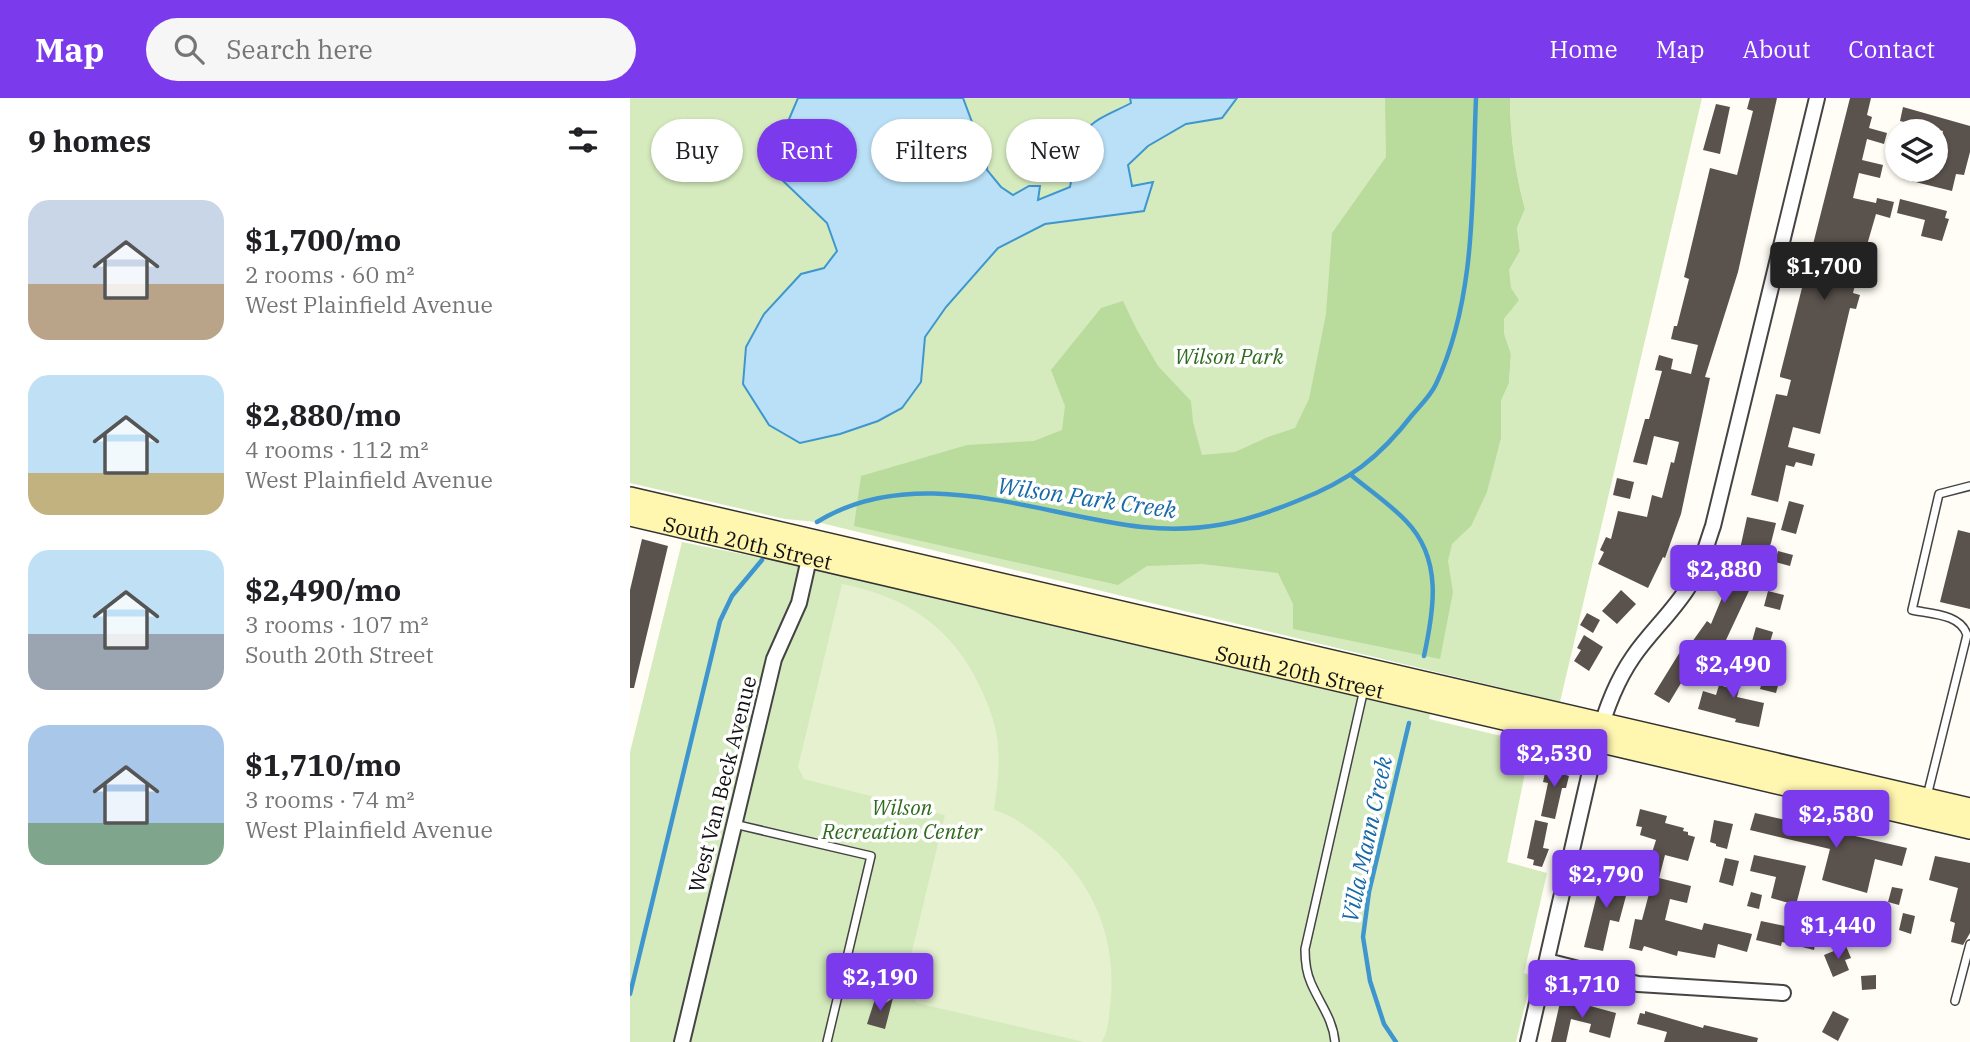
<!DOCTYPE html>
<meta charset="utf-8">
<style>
body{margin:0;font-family:"IBM Plex Serif",serif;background:#f6f6f6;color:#202124;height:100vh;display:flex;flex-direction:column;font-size:26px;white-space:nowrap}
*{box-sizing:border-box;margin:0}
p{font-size:23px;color:#757577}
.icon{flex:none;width:38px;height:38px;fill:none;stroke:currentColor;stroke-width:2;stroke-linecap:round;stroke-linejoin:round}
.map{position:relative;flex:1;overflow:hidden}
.side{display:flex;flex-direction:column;background:#fff;width:630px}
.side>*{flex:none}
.guide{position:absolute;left:21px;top:21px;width:665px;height:63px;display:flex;gap:14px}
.controls{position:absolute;left:1255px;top:21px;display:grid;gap:14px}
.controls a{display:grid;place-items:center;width:63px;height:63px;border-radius:50%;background:#fff;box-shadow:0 2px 5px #0004;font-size:35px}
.price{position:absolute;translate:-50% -60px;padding:0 16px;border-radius:7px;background:#7c3aed;color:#fff;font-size:23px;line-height:46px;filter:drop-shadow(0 2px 4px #0008)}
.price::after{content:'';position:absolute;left:50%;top:42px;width:21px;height:16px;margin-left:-10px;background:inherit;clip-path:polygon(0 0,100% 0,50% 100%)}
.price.active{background:#222;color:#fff}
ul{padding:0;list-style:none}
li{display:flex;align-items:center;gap:21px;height:175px;padding:0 28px}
li span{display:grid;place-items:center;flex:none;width:196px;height:140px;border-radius:21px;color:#555}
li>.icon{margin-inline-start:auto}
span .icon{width:84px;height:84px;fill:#fffc;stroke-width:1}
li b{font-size:30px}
h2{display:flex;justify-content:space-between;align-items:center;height:84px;padding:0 28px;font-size:30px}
.chip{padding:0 24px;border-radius:32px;background:#fff;box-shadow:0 2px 5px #0004;font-size:24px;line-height:63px}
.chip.active{background:#7c3aed;color:#fff}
header{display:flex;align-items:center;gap:42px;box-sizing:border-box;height:98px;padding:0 35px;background:#7c3aed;color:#fff}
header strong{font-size:33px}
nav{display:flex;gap:38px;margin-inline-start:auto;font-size:24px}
.search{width:490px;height:63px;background:#f6f6f6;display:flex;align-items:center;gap:18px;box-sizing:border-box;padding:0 24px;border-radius:38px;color:#757577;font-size:26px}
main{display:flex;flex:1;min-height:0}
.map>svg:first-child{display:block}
.green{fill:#d5ebbd}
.forest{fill:#b9dc9c}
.pitch{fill:#e6f2cf}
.water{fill:#b9e0f7;stroke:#3f96cf;stroke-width:2}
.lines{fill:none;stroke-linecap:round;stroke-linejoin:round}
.stream{stroke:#3f96cf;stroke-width:4.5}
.building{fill:#5a524d}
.lane-casing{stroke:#444;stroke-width:10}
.street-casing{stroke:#444;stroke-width:18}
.secondary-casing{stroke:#333;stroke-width:24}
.lane{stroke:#fff;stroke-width:7}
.street{stroke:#fff;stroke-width:14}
.secondary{stroke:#fff6b0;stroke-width:21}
.labels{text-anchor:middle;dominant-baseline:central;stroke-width:7;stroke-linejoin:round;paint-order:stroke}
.park-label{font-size:21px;font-style:italic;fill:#2f6b1f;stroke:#fff}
.street-label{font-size:21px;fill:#111;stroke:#fff}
.water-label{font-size:23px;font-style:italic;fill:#1768a6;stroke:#fff}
</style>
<header>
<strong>Map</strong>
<div class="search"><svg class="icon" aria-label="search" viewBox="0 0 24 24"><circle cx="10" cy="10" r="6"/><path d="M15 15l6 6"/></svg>Search here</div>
<nav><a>Home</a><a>Map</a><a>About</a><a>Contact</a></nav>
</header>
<main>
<section class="side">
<h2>9 homes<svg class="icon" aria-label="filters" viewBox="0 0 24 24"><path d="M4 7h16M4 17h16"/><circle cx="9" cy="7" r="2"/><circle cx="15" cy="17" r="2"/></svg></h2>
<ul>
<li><span style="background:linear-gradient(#c9d6e8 60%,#b9a48a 0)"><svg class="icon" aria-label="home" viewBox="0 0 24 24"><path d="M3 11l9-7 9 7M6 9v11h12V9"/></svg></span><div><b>$1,700/mo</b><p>2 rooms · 60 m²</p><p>West Plainfield Avenue</p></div></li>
<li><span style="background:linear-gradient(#bfe0f5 70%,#c2b280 0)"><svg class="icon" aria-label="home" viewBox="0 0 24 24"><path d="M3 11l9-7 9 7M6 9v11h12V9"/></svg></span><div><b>$2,880/mo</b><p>4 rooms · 112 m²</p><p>West Plainfield Avenue</p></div></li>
<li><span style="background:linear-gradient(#bfe0f5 60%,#9aa5b1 0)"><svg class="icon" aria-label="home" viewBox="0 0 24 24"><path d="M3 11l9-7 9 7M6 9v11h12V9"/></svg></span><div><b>$2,490/mo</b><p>3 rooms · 107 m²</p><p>South 20th Street</p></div></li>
<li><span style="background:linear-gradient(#a9c7e8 70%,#7fa58c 0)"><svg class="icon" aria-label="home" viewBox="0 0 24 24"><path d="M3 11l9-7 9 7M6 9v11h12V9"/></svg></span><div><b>$1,710/mo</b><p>3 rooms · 74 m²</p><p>West Plainfield Avenue</p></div></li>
</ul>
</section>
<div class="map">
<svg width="1340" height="944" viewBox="0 0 1340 944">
<rect width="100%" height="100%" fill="#fffdf5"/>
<!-- green -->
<path class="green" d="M0,0H873L867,143L871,340V303L879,285L881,256L874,235V221L880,213L879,172L890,153L887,130L895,111C885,75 880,37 880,0H1072L930,604L187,424L155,421L0,385Z
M52,444L157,465L753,605L800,616L799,621L901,645L877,764L917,775L894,875L902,878L886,944H0V654Z"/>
<!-- forest -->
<path class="forest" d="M755,0H880C880,37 885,75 895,111L887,130L890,153L879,172L881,190L889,202L874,221V235L881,256L879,285L871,303V340L857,394L841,428L822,446L818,463L823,494L810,561L663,531V506L648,475L572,466L517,468L488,487L224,428L231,378L337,347L404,343L432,332L435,308L421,272L471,210L493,203L507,232L528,268L561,303L563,324L572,357L605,354L638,339L665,330L679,301L696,216L702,135L756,59Z"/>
<!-- pitch -->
<path class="pitch" d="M212,486C278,499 323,530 351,591C359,608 367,629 368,648C370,670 367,690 364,712C382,717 399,730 414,742C464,784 488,842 480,908C479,921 478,932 472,944H454L287,905L274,886L315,717L174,681L168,669Z"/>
<!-- water -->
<path class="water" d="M168,0H333L348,40L357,53V72L371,89L383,97L399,88H410L408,102L440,89L442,78L437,73C456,55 445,47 455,34C464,20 487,13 501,5L500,0H607L592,20L556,26L518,48L498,67L502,88L523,84L514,113L415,126L368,150L316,209L295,239L291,284L272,310L248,323L210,336L170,345L139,327L113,286L116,249L134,216L171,176L194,170L207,153L197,125L148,78V47Z"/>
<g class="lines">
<!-- stream -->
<path class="stream" d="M721,377C739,392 760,406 776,423C813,461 804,512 794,558
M187,424C286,363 407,417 512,429C571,435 613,425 667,403C719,383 749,360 783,316C791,307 801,297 806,286C847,199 842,94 846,0
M0,896L90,523L102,498L132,462
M766,944L754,926L740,883L733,839L739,794L779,625"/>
</g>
<!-- building -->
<path class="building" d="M1120,0H1147L1108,174L1075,279L1080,280L1051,416L1035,460L1033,459L1018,490L968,466L974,454L970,452L976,439L981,441L988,413L1017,419L1022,397L1032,400L1041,364L1044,365L1049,344L1024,338L1017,367L1003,364L1015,321H1019L1032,273L1025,272L1029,257L1043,261L1041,271L1061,276L1068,247L1041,241L1044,228H1047L1059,181L1054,179L1080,70L1107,77L1123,13L1117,11Z
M1220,0H1241L1237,17L1242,19L1239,30L1257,35L1254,46L1237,41L1232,62L1253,67L1250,80L1229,75L1223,100L1246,105L1247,100L1264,104L1260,120L1246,116L1237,147H1235L1223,195L1230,197L1226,211L1220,210L1190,336L1163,329L1158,349L1185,356L1182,368L1166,364L1164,369L1156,367L1148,404L1121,397L1146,296L1157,298L1161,282L1150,279V277Z
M1086,6L1100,9L1090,56L1073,52Z
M1273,9L1340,28V54L1334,77L1326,76L1322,93L1273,81L1276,72H1292L1306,75V62L1313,33L1270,23Z
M1270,101L1317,113L1315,120L1319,121L1312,143L1291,138L1295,122L1267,115Z
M987,380L1004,384L1000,401L983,397Z
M1159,403L1174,407L1166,436L1151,432Z
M1117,419L1146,425L1141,445L1134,461L1130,460L1125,480L1096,542L1086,556L1074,547L1039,605L1024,596L1053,549L1057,551L1077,523L1081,526L1096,490L1101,492Z
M1328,432L1340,435V511L1310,504Z
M12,441L38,448L4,590H0V492Z
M1148,453L1163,457L1160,468L1145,464Z
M991,492L1006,506L987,526L972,513Z
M1138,493L1154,497L1150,512L1134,508Z
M957,515L970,522L963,535L950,527Z
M1126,529L1143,534L1138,551L1121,547Z
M954,537L973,549L959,573L944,563L951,552L947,550Z
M1103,562L1116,566L1107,599L1134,605L1129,629L1105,624L1106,621L1068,611L1073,593L1086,597L1089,587L1096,589Z
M1135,573L1151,577L1146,595L1130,591Z
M917,666L937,670L936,677L939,678L936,690H932L925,721L911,718L918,685L913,684Z
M1010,711L1037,718L1035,725L1054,730L1053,733L1058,734V737L1065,739L1058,763L1035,757L1029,780L1061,788L1057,805L1040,801L1035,822L1072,832L1074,825L1122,836L1117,854L1088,846L1085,860L1048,853L1047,858L1014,848L1012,853L999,850L1005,821L1012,822L1020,792L1011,790L1026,742L1010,737L1012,729L1006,728Z
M1125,715L1277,750L1272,768L1245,761L1237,795L1192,782L1200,751L1120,732Z
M905,722L918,725L913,750L919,751L912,769L903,767L904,762L897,760Z
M1084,722L1103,726L1097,751L1086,748V746L1080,744Z
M1124,757L1176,768L1166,807L1141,800L1146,779L1120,773Z
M1305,758L1340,765V835L1333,847L1321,844L1325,825L1320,823L1328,790L1299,782Z
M1095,760L1109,763L1103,788L1089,784Z
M972,776L1000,783L989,824L980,822L973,853L954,849Z
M1262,789L1273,791L1269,807L1258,804Z
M1121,794L1132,797L1129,811L1117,808Z
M1200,812L1213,816L1208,831L1195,827Z
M1273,815L1285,818L1281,836L1269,832Z
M1169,819L1190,824L1184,852L1152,844L1151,848L1126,842L1131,823L1164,830V828L1167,829Z
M1216,848L1221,860L1215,862L1219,872L1203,879L1194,857Z
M1246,877V891L1232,892L1231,878Z
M247,895L254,906L263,900L255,931L237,926Z
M931,900L986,915L980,940L959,934L961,926L941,921L936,944H921Z
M1015,913L1073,930L1074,927L1128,940L1127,944H1034L1037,934L1007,926L1010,915L1015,916Z
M1203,913L1219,921L1208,943L1192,934Z"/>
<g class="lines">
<defs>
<path id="lane" d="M1297,698L1337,537C1331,516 1301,516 1282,512L1309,396L1340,388
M104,726L241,758L197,944
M1325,903L1340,846
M705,944C703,921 690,906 681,885C676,874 675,863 675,851L734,591"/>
<path id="street" d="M917,863L1008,886L1153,895
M52,944L144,561L169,505L181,452
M898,944L967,643C975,613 985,585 1003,559C1020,534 1043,514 1059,488C1071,469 1076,448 1083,428L1187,0"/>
<g id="secondary">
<path d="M0,400L1340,711"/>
<path id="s1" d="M0,417L1340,730"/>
</g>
</defs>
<!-- lane casing -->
<use href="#lane" class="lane-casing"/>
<!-- street casing -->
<use href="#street" class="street-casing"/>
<!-- secondary casing -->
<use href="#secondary" class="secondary-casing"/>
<!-- lane -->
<use href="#lane" class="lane"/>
<!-- street -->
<use href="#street" class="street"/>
<!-- secondary -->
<use href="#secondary" class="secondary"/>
</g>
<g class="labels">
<!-- park labels -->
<g class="park-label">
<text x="599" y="258">Wilson Park</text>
<text x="272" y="709">Wilson<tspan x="272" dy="24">Recreation Center</tspan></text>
</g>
<!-- street labels -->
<g class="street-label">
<text stroke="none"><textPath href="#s1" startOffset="121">South 20th Street</textPath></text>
<text stroke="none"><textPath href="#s1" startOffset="688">South 20th Street</textPath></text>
<text transform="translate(92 686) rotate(-76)">West Van Beck Avenue</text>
</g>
<!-- water labels -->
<g class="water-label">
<text transform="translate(457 399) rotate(8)">Wilson Park Creek</text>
<text transform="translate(736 741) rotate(-78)">Villa Mann Creek</text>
</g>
</g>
</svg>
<div class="controls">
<a><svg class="icon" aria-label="layers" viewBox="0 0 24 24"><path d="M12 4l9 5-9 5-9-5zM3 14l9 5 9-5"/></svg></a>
</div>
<b class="price active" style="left:1194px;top:204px">$1,700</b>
<b class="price" style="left:1094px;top:507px">$2,880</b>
<b class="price" style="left:1103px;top:602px">$2,490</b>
<b class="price" style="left:924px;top:691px">$2,530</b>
<b class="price" style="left:1206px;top:752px">$2,580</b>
<b class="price" style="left:976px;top:812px">$2,790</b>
<b class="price" style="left:1208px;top:863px">$1,440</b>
<b class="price" style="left:250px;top:915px">$2,190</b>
<b class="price" style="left:952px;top:922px">$1,710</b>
<div class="guide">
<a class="chip">Buy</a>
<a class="chip active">Rent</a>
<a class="chip">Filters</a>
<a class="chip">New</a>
</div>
</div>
</main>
